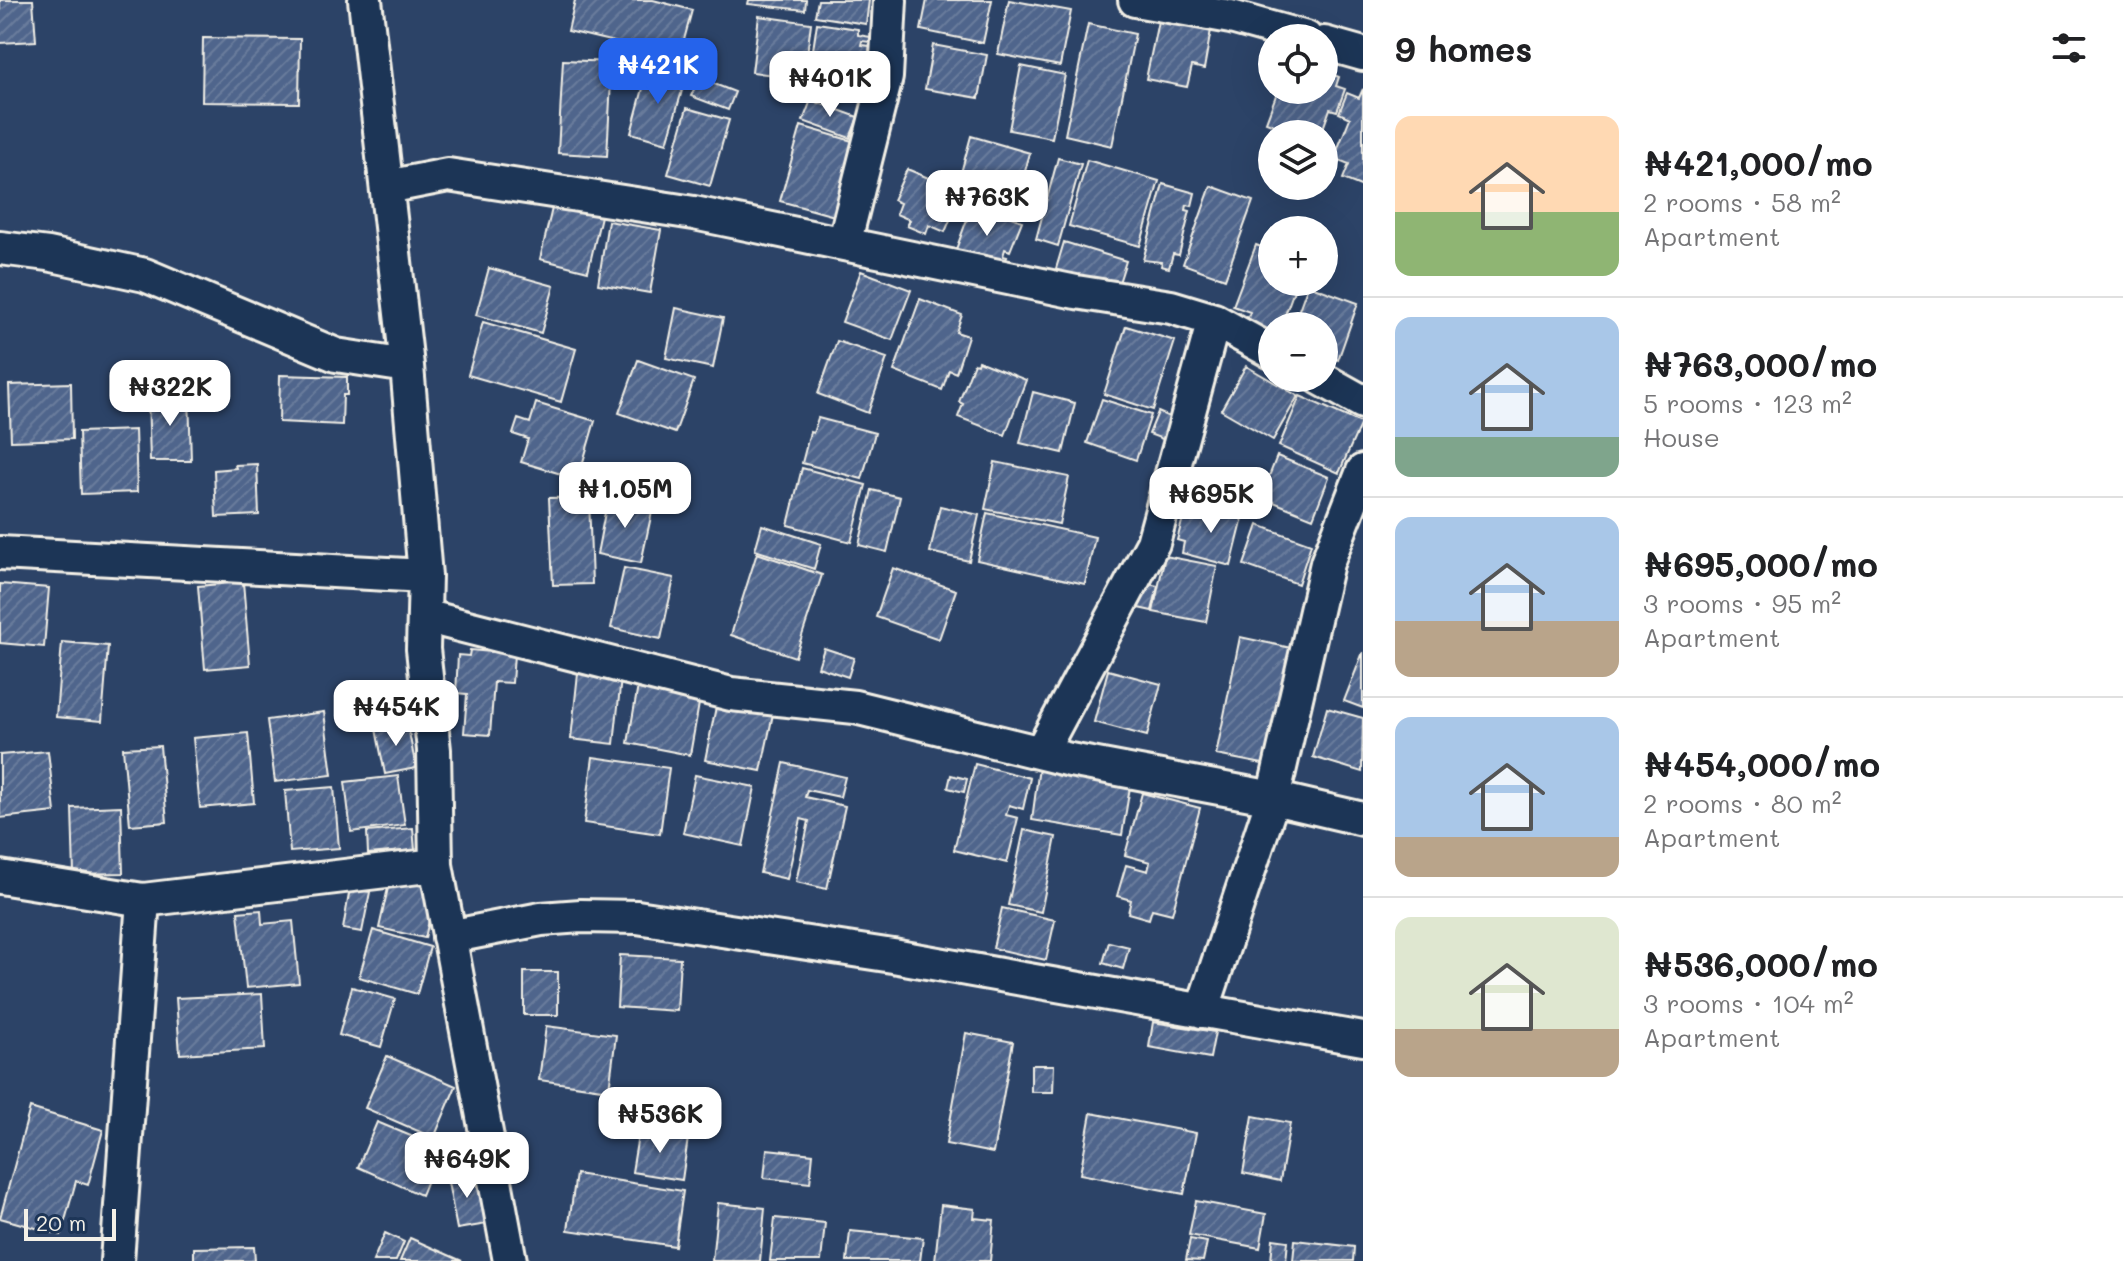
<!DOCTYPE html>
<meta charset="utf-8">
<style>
body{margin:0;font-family:Mali,sans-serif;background:#f6f6f6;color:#202124;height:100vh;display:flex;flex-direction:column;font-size:30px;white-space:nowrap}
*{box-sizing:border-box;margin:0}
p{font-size:26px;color:#757577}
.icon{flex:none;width:44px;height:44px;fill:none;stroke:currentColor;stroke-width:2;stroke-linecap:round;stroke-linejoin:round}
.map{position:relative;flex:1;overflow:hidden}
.sheet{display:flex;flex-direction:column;background:#fff;width:760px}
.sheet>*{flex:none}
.buttons{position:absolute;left:1258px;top:24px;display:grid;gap:16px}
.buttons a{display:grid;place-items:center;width:80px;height:80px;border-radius:50%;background:#fff;box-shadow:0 8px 32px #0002;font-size:40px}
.scale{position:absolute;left:24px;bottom:20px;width:92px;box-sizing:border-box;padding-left:8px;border:4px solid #f4f1e8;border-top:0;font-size:22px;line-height:28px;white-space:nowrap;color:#f4f1e8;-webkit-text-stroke:6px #1d3557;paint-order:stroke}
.price{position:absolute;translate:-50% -68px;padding:0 18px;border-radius:16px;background:#fff;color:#222;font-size:26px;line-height:52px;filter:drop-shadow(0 2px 4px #0008)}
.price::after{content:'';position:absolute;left:50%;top:48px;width:24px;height:18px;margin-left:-12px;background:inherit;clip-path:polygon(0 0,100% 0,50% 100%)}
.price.on{background:#2563eb;color:#fff}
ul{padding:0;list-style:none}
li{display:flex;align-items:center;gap:24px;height:200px;padding:0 32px}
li+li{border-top:2px solid #e0e0e0}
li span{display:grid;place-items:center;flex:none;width:224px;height:160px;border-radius:16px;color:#555}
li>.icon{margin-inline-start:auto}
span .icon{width:96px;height:96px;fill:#fffc;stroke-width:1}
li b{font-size:34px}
h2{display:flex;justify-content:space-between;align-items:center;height:96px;padding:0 32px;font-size:34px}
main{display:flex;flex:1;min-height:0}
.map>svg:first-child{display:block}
.building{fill:url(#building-hatch);stroke:#f4f1e8;stroke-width:2}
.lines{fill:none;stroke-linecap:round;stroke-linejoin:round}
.street-casing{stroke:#f4f1e8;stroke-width:38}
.street{stroke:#1d3557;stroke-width:32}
</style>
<main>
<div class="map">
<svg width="1363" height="1261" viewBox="0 0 1363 1261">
<defs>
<pattern id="building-hatch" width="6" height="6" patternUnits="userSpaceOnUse" patternTransform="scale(2)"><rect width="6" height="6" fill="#4f658c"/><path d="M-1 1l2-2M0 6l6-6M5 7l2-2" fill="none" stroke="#697c9c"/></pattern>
</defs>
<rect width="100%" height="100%" fill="#2c4367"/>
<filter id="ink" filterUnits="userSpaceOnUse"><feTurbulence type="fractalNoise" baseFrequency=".0125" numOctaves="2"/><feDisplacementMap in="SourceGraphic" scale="16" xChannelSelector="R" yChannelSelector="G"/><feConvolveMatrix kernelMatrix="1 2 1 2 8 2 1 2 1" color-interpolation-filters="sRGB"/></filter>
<g filter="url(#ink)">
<!-- building -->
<path class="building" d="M0,0H33L36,41L0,43Z
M575,0H653L692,10L680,55L649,47L648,50L568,31Z
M749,0H806L805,10L748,4Z
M818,0H869L866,24L815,16Z
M927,0H992L983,43L921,30Z
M1009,0L1071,11L1060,66L998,54Z
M1164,12L1182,24L1211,30L1204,69L1192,66L1187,87L1146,79L1158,21L1162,22Z
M759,16L811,23L803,86L773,82L774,75L752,72Z
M817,23L858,29V35L871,37L870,42L862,41L861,45L870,46L868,58L861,57L858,84L809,77Z
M1088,24L1135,34L1112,146L1065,135Z
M203,38L300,39L299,103L202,102Z
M933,45L987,55L979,98L925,89Z
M563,60L612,62L607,156L558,153Z
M1021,66L1065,75L1052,138L1009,130Z
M648,70L685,80L667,143L631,133Z
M1324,71L1339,77L1336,86L1345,89L1337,111L1330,109L1321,134H1299L1266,122L1278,90H1324Z
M699,78L735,92L728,110L691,96Z
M1363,89V187L1343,179L1349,164L1334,158L1350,118L1339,113L1347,93L1359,98Z
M811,100L858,117L850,138L803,121Z
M687,108L729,120L710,186L668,174Z
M801,126L859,143L838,217L780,201Z
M971,136L1030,153L1017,201L958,184Z
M1058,158L1081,164L1058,246L1036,239Z
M1087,160L1159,181L1140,246L1069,226Z
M907,169L962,192L945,232L929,225L926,234L907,226L910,220L896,214L900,203L893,200Z
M1163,184L1195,193L1192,206L1187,205L1186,210L1190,211L1179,255L1173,254L1169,268L1161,266L1162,262L1143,260Z
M1211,186L1253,201L1225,279L1183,264Z
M973,203L1022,221L1010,251L1005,249L1003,256L1007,257L1001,273L954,255Z
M553,204L601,216L588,271L540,259Z
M608,221L661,230L650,293L598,284Z
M1064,242L1126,261L1116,292L1055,272Z
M1256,245L1272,251V282H1297L1281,326H1272V339L1244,328L1250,312L1233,306Z
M489,268L554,286L541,333L476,315Z
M861,271L911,290L892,340L842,322Z
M1308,285L1358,303L1338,360L1324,355V326H1293Z
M920,299L962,315L956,332L968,336L956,373L949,370L942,390L894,371Z
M676,308L723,318L713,368L666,358Z
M483,322L576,349L561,402L468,375Z
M1126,326L1175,341L1153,410L1104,394Z
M837,341L887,358L868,413L818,394Z
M638,360L694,380L675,433L619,413Z
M978,361L1026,380L1005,435L958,417L963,404L959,402L974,363L977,364Z
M1246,366L1298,396L1273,440L1221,410Z
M280,375L347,377V395H343L342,425L279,422Z
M71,383L72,439L11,441L9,385Z
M1033,392L1075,403L1063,453L1020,443Z
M189,394L191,461H150L148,395Z
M1300,396L1361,423L1339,473L1279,446Z
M1102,399L1151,415L1136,460L1087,443Z
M536,403L595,421L578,479L521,462L528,439L513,434L518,419L530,423Z
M1158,412L1174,419L1165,440L1149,434Z
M818,418L875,433L862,479L802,463L810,432L813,433Z
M135,430L137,492L81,494L79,432Z
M1277,456L1329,477L1313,518L1261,497Z
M995,462L1069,477L1059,524L985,509Z
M257,464L259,515L216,517L214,470L236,468L235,465Z
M802,468L866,485L851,542L788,525Z
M872,490L900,497L887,552L859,545Z
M589,497L592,584L553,585L549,498Z
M608,497L653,507L641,563L597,554Z
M1194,505L1243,518L1231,566L1182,553L1184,542L1177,540L1183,518L1190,520Z
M940,506L979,515L969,561L930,552Z
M987,513L1095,537L1085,584L977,560Z
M762,525L821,544L814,569L755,550Z
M1258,525L1311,544L1298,584L1244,565Z
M757,553L822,575L795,657L731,635Z
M1165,556L1217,566L1206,622L1153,612Z
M624,568L674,578L661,639L611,628Z
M893,568L956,590L939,639L876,617Z
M1134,581L1158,586L1152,611L1129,606Z
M243,582L250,665L205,669L198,586Z
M0,584L49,588L44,647L0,643Z
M1240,637L1296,649L1273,766L1216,755Z
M62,642L108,646L102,721L56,717Z
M824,648L854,658L848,677L818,667Z
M470,650L514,654L512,683L494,682L490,735L464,733L467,694L456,693L458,655L469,656Z
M1363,652V708L1344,701Z
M1108,670L1161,684L1147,736L1094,722Z
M578,673L621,678L614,744L571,739Z
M638,686L700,698L690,755L628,743Z
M717,702L773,714L761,771L705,760Z
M1327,708L1363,718L1362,772L1313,757Z
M324,712L332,775L275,782L267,720Z
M407,722L416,768L385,774L376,729Z
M248,733L254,803L200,808L193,738Z
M160,746L167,822L130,825L123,748Z
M48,751L55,812L0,818V755Z
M593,757L669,768L660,834L584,823Z
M784,763L845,777L840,797L807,790L805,797L845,806L827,889L796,882L809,821L801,819L787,879L760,873Z
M975,764L1030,778L1023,809L1009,805L1006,815L1018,818L1007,863L954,850Z
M1039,767L1131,781L1122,835L1032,820Z
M695,775L755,787L743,846L683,833Z
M951,775L967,779L964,792L948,788Z
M398,776L405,825L351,832L345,782Z
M334,787L339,848L290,852L285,791Z
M1142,793L1200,808L1172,914L1152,909L1149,919L1128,913L1131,900L1117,896L1126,865L1148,871L1150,862L1125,855Z
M121,806L123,873L74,874L72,808Z
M413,828L415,850L368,854L367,832Z
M1024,830L1056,837L1041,912L1008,905Z
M390,879L436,889L425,938L379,928Z
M350,888L370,892L362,932L343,929Z
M1002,908L1055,920L1046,960L993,948Z
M261,910L262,924L293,921L299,983L246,988L238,912Z
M373,930L430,947L417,994L359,977Z
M1109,942L1129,947L1123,969L1103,963Z
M620,955L680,958L677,1011L617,1007Z
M524,972H558V1015H524Z
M352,987L395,999L381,1047L339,1035Z
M262,994L265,1049L180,1054L176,998Z
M1153,1022L1215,1032L1210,1058L1149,1047Z
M546,1026L616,1035L609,1090L539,1080Z
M966,1033L1013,1042L993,1153L946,1144Z
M387,1056L456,1086L434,1138L365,1108Z
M1031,1065H1054L1053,1092H1031Z
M30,1108L103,1130L88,1185L76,1181L61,1235L0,1218Z
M1091,1113L1196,1133L1184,1194L1080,1174Z
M1253,1116L1290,1123L1280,1181L1243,1173Z
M377,1122L440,1148L421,1195L358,1167Z
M639,1130L688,1138L682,1180L632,1172Z
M767,1149L813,1154L810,1183L764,1178Z
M478,1172L487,1224L457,1229L447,1177Z
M576,1174L683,1191L675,1246L568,1230Z
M1196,1201L1266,1214L1260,1248L1189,1235Z
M718,1203L765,1208L760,1261H712Z
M941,1205L975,1209L974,1218L994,1220L990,1261H935Z
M775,1218L825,1223L821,1261H770Z
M850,1231L923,1238L920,1261H847Z
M385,1233L404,1242L396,1261H373Z
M410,1238L462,1261H400Z
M1190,1239L1207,1242L1203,1261L1186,1260Z
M1273,1239L1288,1241L1286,1261H1271Z
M1295,1240L1354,1247L1353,1261H1293Z
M254,1247L255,1261H194V1248Z"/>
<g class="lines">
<defs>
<path id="street" d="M365,0L407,366L425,576L423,649L434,750L436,865L510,1261
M1135,0L1231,17L1306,38
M1324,43L1363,54
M387,187L448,175L694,213L1076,292L1171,307L1214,320L1272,352
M844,244L886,77L890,0
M0,248L48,254L145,275L336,355L407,366
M1320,378L1363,402
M0,553L425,576
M424,616L731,694L855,707L1070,760L1273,798L1363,819
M1041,752L1153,543L1214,320
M0,877L143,900L436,865
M449,937L541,919L581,916L637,917L893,956L1363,1039
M1202,1011L1273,798L1327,563L1363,471
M117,1261L143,900"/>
</defs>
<!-- street casing -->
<use href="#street" class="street-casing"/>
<!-- street -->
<use href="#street" class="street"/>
</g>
</g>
</svg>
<div class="buttons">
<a><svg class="icon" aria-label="locate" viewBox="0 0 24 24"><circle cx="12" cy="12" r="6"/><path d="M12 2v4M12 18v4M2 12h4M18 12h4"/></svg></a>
<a><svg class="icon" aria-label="layers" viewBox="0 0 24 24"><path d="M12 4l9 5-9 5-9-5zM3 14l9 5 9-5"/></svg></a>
<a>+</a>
<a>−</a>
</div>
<div class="scale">20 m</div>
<b class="price on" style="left:658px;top:106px">₦421K</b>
<b class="price" style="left:830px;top:119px">₦401K</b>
<b class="price" style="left:987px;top:238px">₦763K</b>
<b class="price" style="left:170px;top:428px">₦322K</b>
<b class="price" style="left:625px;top:530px">₦1.05M</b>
<b class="price" style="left:1211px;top:535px">₦695K</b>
<b class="price" style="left:396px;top:748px">₦454K</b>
<b class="price" style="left:660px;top:1155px">₦536K</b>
<b class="price" style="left:467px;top:1200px">₦649K</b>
</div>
<section class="sheet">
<h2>9 homes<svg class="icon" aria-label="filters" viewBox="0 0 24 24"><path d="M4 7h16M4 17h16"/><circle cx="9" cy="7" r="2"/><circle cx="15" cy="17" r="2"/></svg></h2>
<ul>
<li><span style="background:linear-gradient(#ffd9b3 60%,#8fb573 0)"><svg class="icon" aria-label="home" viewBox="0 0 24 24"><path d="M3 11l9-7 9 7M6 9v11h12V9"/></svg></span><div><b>₦421,000/mo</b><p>2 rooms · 58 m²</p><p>Apartment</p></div></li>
<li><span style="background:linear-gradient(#a9c7e8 75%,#7fa58c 0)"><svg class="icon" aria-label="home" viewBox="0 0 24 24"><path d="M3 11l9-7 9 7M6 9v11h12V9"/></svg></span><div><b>₦763,000/mo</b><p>5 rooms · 123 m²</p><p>House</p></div></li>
<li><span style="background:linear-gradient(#a9c7e8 65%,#b9a48a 0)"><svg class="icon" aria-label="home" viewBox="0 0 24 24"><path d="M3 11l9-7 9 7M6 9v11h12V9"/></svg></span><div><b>₦695,000/mo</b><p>3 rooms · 95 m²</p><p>Apartment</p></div></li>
<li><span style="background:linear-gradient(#a9c7e8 75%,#b9a48a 0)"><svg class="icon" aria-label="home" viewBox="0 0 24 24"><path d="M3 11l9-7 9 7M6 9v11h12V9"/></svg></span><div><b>₦454,000/mo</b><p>2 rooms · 80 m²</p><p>Apartment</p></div></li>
<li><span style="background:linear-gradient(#dfe7d0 70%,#b9a48a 0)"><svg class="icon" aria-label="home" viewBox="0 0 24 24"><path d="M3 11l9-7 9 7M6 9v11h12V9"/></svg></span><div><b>₦536,000/mo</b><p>3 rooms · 104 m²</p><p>Apartment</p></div></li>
</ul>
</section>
</main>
